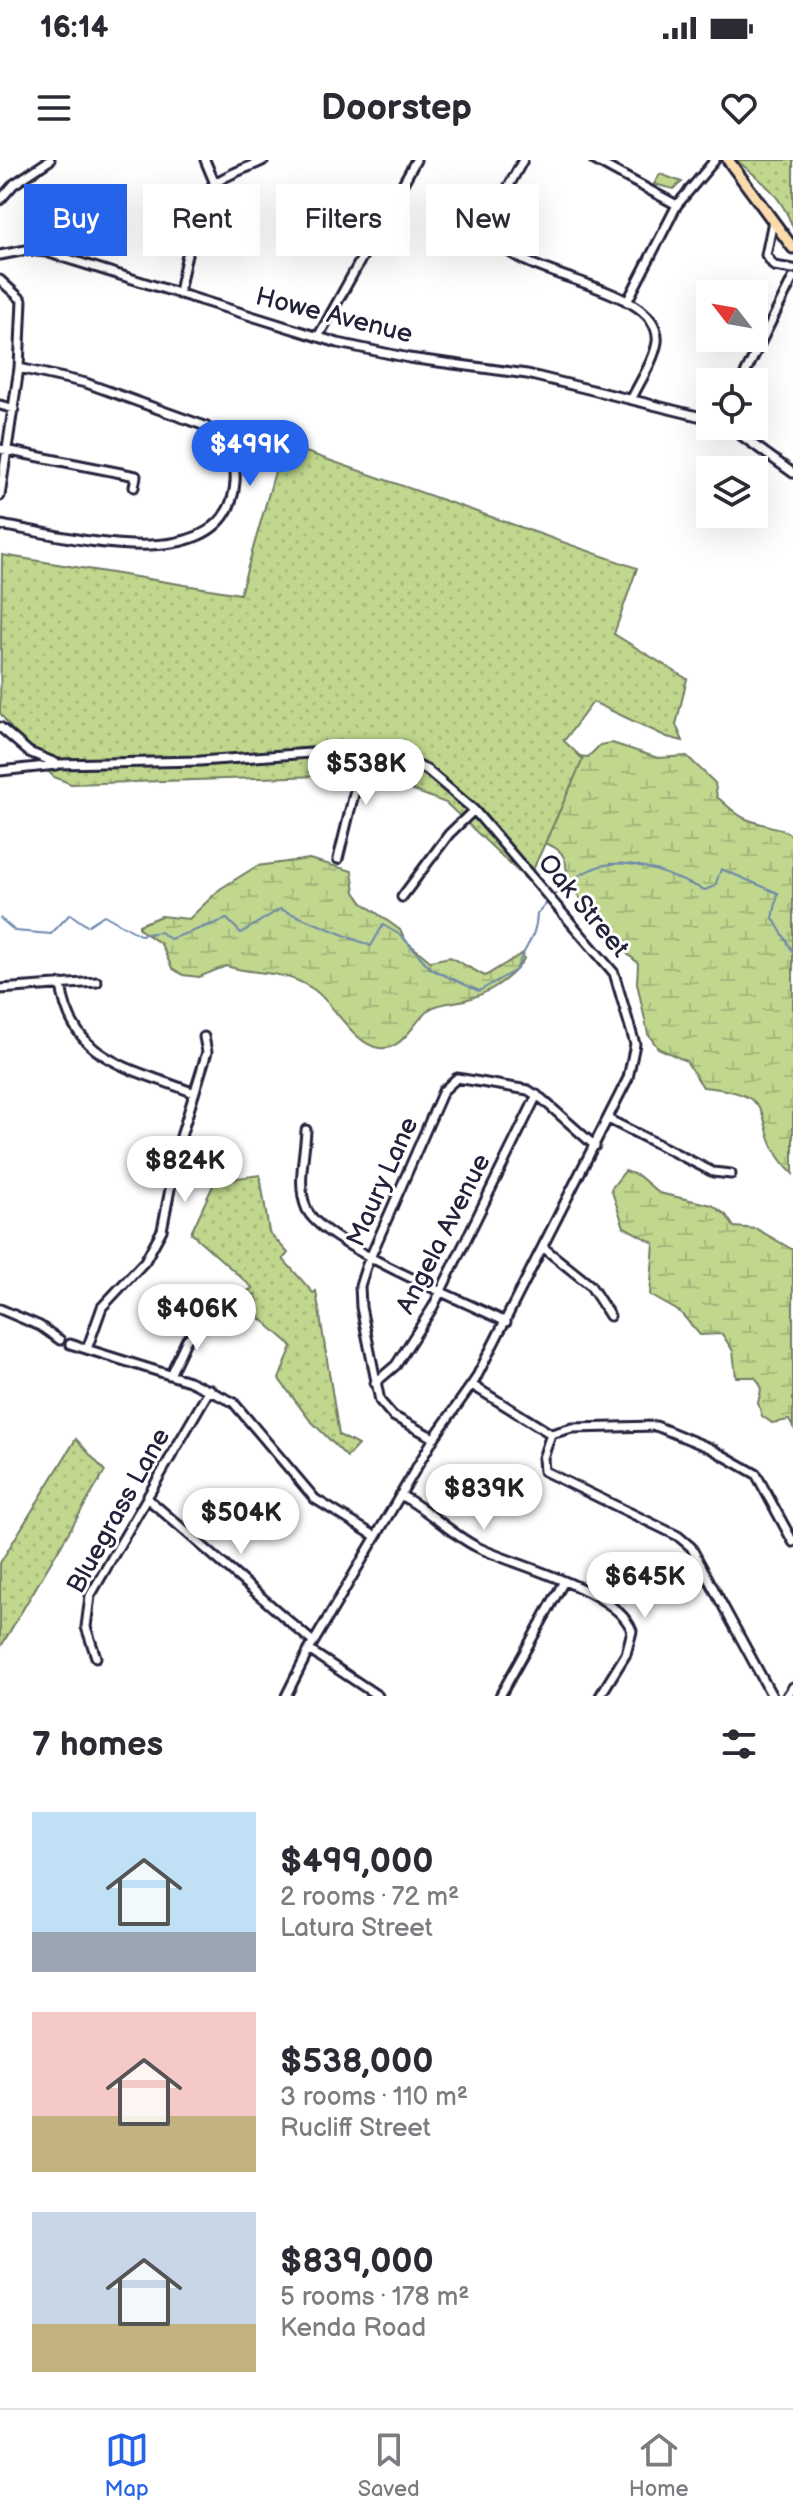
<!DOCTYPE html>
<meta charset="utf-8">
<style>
body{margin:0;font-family:"Balsamiq Sans",sans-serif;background:#f7f7f7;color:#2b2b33;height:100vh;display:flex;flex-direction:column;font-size:30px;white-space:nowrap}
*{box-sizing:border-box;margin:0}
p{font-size:26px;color:#7c7c81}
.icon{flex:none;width:44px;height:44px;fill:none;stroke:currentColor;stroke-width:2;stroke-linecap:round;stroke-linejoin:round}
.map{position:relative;height:1536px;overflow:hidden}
.details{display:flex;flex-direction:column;background:#fff;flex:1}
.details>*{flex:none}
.guide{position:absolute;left:24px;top:24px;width:746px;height:72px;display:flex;gap:16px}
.needle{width:52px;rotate:301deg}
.fabs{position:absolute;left:696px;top:120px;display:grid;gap:16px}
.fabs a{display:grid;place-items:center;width:72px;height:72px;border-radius:0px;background:#fff;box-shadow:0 8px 32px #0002;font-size:40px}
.price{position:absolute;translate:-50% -68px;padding:0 18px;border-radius:28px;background:#fff;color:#222;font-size:26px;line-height:52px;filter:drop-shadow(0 2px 4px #0008)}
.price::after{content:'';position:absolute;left:50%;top:48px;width:24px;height:18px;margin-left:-12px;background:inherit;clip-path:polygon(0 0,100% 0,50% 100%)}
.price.selected{background:#2563eb;color:#fff}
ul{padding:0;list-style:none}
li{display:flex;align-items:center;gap:24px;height:200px;padding:0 32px}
li span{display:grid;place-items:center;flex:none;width:224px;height:160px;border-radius:0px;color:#555}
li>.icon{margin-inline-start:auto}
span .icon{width:96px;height:96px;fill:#fffc;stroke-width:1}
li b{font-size:34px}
h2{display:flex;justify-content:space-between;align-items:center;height:96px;padding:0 32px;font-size:34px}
.chip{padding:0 28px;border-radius:0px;background:#fff;box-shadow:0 8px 32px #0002;font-size:28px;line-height:72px}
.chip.selected{background:#2563eb;color:#fff}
.status{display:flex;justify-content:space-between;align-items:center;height:56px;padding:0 40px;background:#fff;direction:ltr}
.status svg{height:22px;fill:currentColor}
header{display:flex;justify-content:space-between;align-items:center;height:104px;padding:0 32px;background:#fff;font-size:36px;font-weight:600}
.tab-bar{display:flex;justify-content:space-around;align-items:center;height:112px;border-top:2px solid #e1e1e2;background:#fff;font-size:22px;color:#7c7c81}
.tab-bar a{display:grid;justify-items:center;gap:4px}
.tab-bar .selected{color:#2563eb}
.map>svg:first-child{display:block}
.green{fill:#c0d78d;stroke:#717c64;stroke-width:2}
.wetland{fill:url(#wetland-marsh);stroke:#717c64;stroke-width:2}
.park{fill:url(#park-dots);stroke:#717c64;stroke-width:2}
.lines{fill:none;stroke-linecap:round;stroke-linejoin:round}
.stream{stroke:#6c87ac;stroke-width:2}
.minor-casing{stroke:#22223b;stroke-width:13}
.major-casing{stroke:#22223b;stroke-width:15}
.minor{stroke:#fff;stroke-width:7}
.major{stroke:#fcdcac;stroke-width:9}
.labels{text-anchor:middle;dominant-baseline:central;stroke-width:6;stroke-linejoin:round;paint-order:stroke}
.street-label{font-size:26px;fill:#22223b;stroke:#fff}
</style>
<div class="status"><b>16:14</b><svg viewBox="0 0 49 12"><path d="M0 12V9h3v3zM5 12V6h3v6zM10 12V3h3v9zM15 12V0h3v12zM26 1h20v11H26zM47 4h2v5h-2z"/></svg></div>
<header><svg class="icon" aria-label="menu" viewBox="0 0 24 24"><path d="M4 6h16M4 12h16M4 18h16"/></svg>Doorstep<svg class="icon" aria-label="heart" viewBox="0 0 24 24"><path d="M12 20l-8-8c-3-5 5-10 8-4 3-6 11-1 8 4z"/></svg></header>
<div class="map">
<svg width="793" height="1536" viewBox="0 0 793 1536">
<defs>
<pattern id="wetland-marsh" width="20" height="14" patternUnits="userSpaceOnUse" patternTransform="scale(2)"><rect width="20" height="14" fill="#c0d78d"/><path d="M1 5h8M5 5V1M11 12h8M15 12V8" fill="none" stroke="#a5b87b"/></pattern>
<pattern id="park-dots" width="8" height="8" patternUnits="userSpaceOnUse" patternTransform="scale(2)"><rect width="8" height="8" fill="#c0d78d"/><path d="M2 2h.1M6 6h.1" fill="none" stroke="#a5b87b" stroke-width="1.8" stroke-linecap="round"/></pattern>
</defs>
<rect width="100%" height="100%" fill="#fff"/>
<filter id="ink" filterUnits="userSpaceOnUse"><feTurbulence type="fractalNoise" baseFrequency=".0125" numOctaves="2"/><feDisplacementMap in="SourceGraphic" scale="16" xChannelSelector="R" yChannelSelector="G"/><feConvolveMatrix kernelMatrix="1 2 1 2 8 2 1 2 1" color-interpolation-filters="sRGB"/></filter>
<g filter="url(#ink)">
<!-- green -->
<path class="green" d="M660,14L682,22L673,29L654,24Z"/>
<!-- wetland -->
<path class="wetland" d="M612,583L658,598L687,596L715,623L717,637C726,644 734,653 744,658C761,666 778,665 793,676V1014C744,968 793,935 703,927L686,901L658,888L648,874L637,823L638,803L617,785L577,734L566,727C568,706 568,688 542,683L560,594L588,597L600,585Z
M309,699L352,711L355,732L363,743L400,770L406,781L430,801L450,797L485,816L523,793L524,799C512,819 487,834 465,840C454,843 440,842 430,849C413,861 404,891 379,888C354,885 333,842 313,829C281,808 257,816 226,806L199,817L183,815L172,808L161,784L139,769V765L161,756L189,759L220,729L257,706Z
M625,1011L639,1016L659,1033L712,1045L726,1055L734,1067L757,1069L793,1090V1267L789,1260L772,1263L762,1256L758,1243C760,1232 765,1226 754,1217H736L733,1191L722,1174L700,1175L680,1152L650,1135L654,1083L624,1067L611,1029Z"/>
<!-- park -->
<path class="park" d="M736,0H793V68C781,34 762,21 736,0Z
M283,284L637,408L614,474L687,519L676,565L683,581L667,577L593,542L564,581L583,599L528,721L446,643L394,623L370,605L350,615L71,624L54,617L32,597L0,553L2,395L240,434Z
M260,1015L269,1072L288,1093L283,1099L313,1133L316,1131L339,1275L358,1285L347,1297L309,1259L279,1219L292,1186L260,1158L256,1134L222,1149L219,1146L253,1128L191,1073L215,1021Z
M76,1279L105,1311L0,1488V1403Z"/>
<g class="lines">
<!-- stream -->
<path class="stream" d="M553,737C606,683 644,705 705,730L715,726L721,709L778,733L773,758L793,792
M0,758L15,771L51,774L70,754L87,766L104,755L140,775L160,772L170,779L227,759L241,773L280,749L371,786L383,765L402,776L431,809L479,831L516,810C524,786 536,780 537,754L549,741"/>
<defs>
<path id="minor" d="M205,0L215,24
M523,0L494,53L493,76C519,120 663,125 657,182C654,201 640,221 632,238
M594,0L677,45
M0,40L14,24L50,0
M773,61L766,95L774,106L793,109
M0,95L26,90L46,92L338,183L409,198L527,214L710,259
M0,120L22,140L19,208L0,336
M179,134C182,114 199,36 213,25C226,14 249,8 264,0
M627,142L677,45L715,0
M318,177L416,0
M741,222L793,118
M0,245L14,249
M728,266L793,313
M0,289L136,316L134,327
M0,365C60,374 228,424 235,322C237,297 225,279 205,266L86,223L19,208
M0,567L29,592L58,604L200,601L365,589L394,595L427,610L474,650L614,813L635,884L628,918L475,1220L434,1278L309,1490L286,1536
M0,611L56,605
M338,699L365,589
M402,737L449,674L474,650
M61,824C71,902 131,907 194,933
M0,829L97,822
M608,959L713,1012L731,1014
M306,970C305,995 296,1026 307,1050C324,1085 465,1141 506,1162
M544,1088L590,1125L610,1156
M0,1149L40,1166L60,1180
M70,1184L189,1221L233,1242L315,1339L375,1376
M87,1189L102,1147L145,1101L162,1070L179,983L207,892L204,877
M170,1215L187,1179L210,1158
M375,1223L396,1205L433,1147L537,935
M472,1225L551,1274L572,1268L656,1266L710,1288L756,1314L793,1382
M551,1274L543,1298L544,1311L678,1376L691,1387L772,1536
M434,1278L393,1256L380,1241L361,1147L360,1126L366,1107L443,931L457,918L528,930L542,939L595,986
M400,1335C428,1349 449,1373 477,1387C515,1406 617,1429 632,1471L626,1494L600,1536
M147,1338L313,1482
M309,1490L378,1536
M96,1497L86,1467L90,1436L210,1229
M500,1536L563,1423
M787,1536L793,1527"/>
<path id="major" d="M728,0L793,88"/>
</defs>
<!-- minor casing -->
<use href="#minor" class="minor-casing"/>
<!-- major casing -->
<use href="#major" class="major-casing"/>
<!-- minor -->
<use href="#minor" class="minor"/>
<!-- major -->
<use href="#major" class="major"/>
</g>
</g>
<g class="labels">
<!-- street labels -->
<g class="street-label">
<text transform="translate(334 156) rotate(14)">Howe Avenue</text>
<text transform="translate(583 746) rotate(50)">Oak Street</text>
<text transform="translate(383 1022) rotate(-66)">Maury Lane</text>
<text transform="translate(444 1074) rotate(-63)">Angela Avenue</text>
<text transform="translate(119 1351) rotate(-61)">Bluegrass Lane</text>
</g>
</g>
</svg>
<div class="fabs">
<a><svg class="needle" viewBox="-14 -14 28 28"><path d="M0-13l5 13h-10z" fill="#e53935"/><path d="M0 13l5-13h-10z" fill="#7c7c81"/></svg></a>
<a><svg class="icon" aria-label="locate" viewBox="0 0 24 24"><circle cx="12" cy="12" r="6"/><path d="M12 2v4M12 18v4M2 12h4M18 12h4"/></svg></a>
<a><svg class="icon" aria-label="layers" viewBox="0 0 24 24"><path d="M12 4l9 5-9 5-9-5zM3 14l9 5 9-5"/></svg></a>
</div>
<b class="price selected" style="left:250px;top:328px">$499K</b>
<b class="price" style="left:366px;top:647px">$538K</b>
<b class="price" style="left:185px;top:1044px">$824K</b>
<b class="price" style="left:197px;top:1192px">$406K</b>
<b class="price" style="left:484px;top:1372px">$839K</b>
<b class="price" style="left:241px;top:1396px">$504K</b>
<b class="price" style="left:645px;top:1460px">$645K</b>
<div class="guide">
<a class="chip selected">Buy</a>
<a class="chip">Rent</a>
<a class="chip">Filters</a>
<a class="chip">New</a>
</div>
</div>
<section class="details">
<h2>7 homes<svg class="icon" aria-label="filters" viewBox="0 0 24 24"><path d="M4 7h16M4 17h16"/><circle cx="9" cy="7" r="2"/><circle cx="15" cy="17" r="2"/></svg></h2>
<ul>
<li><span style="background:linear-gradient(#bfe0f5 75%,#9aa5b1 0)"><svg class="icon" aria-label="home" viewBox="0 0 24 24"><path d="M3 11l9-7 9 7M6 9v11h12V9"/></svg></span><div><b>$499,000</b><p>2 rooms · 72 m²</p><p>Latura Street</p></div></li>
<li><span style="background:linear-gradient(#f6c9c9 65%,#c2b280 0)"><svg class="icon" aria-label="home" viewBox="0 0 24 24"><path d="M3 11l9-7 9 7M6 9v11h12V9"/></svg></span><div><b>$538,000</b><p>3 rooms · 110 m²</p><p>Rucliff Street</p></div></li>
<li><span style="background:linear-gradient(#c9d6e8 70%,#c2b280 0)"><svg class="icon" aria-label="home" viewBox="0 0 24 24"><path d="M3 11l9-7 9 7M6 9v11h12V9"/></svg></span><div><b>$839,000</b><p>5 rooms · 178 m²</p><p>Kenda Road</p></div></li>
</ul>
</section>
<nav class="tab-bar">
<a class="selected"><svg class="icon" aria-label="map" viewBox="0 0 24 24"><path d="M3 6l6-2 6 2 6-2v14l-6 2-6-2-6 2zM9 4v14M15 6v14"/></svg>Map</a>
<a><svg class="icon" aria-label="saved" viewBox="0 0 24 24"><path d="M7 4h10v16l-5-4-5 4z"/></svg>Saved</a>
<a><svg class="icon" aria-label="home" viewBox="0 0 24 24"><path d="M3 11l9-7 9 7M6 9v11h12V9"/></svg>Home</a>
</nav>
